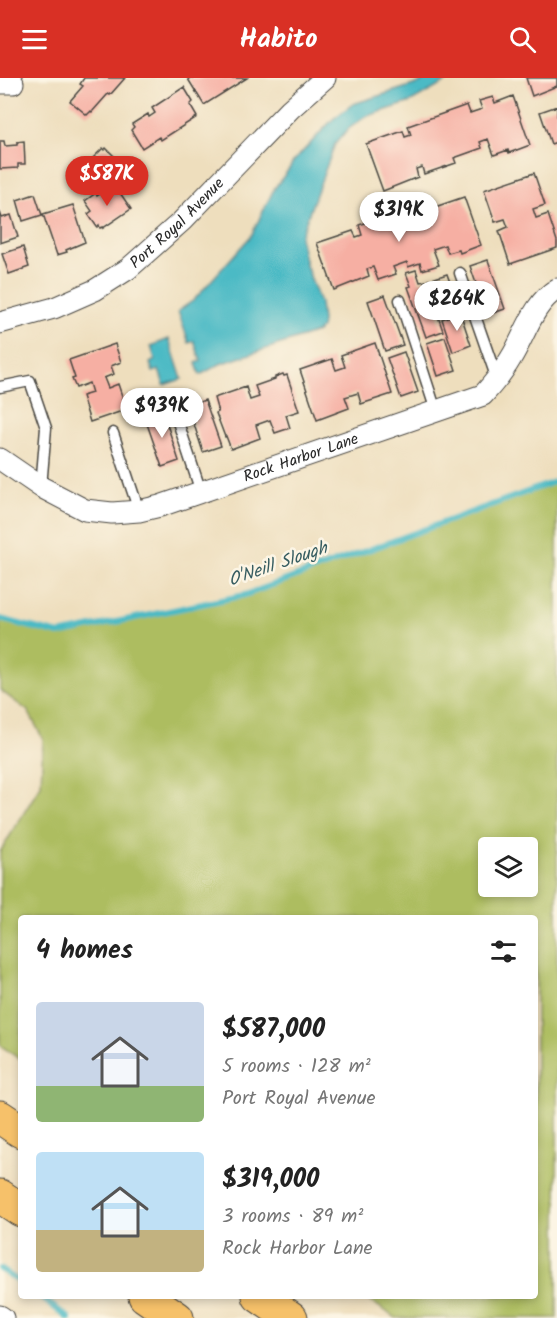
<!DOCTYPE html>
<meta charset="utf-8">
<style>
body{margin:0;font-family:Kalam,sans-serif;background:#f2f2f2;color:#222;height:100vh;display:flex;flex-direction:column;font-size:22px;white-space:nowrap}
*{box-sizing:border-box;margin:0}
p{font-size:20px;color:#767676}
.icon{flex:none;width:33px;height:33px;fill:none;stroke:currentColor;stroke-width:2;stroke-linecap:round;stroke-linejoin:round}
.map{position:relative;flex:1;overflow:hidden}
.drawer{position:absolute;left:18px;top:837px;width:520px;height:384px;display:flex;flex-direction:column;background:#fff;border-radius:6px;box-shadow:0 3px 9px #0003}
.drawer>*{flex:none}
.tools{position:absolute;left:478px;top:759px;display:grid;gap:12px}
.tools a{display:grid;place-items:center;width:60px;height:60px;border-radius:6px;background:#fff;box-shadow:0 3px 9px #0003;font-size:30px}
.price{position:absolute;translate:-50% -51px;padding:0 14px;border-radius:21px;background:#fff;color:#222;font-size:20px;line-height:39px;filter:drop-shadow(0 2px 3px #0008)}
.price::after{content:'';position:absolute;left:50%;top:36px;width:18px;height:14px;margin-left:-9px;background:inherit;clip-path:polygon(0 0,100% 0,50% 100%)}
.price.selected{background:#d93025;color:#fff}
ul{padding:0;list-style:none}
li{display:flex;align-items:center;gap:18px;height:150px;padding:0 18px}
li span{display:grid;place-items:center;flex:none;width:168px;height:120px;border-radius:6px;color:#555}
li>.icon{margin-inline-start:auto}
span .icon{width:72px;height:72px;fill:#fffc;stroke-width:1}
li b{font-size:26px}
h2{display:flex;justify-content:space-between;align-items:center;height:72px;padding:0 18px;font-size:26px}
header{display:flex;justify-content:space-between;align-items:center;height:78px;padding:0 18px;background:#d93025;color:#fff;font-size:27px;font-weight:800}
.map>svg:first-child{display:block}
.green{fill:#adbd60;stroke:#6c7446;stroke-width:1.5;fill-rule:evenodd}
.water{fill:#4cbac5;stroke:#3c7278;stroke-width:1.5}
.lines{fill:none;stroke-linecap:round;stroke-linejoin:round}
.stream{stroke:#4cbac5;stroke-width:6}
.building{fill:#f6afa3}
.lane-casing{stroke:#484641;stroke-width:13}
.street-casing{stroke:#484641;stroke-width:23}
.highway-casing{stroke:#484641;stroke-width:35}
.lane{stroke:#fff;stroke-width:10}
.street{stroke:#fff;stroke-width:21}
.highway{stroke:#f6c16b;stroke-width:33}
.labels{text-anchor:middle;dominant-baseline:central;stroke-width:5;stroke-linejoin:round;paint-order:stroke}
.street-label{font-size:16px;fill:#2b2b2b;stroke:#fcf5e5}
.water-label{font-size:18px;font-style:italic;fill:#375d61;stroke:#fcf5e5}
</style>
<header><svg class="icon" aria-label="menu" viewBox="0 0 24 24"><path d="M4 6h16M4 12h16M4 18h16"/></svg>Habito<svg class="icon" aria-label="search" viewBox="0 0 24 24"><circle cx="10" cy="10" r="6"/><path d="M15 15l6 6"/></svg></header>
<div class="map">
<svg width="557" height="1240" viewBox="0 0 557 1240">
<rect width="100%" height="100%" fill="#fcf5e5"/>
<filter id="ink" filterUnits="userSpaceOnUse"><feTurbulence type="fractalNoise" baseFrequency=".0167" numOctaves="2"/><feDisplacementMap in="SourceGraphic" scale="12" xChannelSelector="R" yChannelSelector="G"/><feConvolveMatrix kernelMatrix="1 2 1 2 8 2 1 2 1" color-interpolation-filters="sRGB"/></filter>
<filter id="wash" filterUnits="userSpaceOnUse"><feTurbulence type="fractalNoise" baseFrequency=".008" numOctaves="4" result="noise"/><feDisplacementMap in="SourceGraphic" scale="24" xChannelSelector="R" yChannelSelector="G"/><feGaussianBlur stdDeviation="1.35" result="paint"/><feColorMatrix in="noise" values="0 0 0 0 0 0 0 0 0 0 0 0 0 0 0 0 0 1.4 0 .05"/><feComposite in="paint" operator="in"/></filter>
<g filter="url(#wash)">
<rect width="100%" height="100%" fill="#eedebd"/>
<!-- green -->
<path class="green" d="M557,403V1240H396L363,1218H536V840H21V982L0,967V774L41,707L43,661L28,633L0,612V541L59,556L245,517ZM489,770H528V808H489Z"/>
<!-- water -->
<path class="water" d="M428,0H453L411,24L365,39L347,52L335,66L300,159L306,187L320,225L322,243L321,250L317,254L220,286L200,297L196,285L201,283L194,263L189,265L178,233L194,222L251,158L274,111L289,91L293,84L333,41L353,26L420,5Z
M169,261L182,301L164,307L159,292L153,294L150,285L155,282L151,268Z"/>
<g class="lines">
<!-- stream -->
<path class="stream" d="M0,541L59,556L245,517L557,403
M0,1191L21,1205
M39,1218L69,1240"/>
</g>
<g id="blocks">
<!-- building -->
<path class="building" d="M84,0H125L110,17L108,16L92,34L91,33L87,37L70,23L83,8L80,6Z
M190,0H247L204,27L188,1Z
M526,0H557V8L532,18Z
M184,9L193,24L190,27L197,39L161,62L159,59L142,70L131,52L134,49L132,46L148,36L149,39L155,35L152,30Z
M513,18L530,67L509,75L508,72L494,77L488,61L480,64L482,70L454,80L456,85L424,96L422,89L416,91L418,99L383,113L366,66L403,53L405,59L411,57L408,48L467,27L470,35L482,31L479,23L493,19L495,25Z
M557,28V64L551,66L540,34Z
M0,63H4L5,68L17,67V64L24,63L25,86H18V90L0,91Z
M103,70L104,72L106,70L121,85L105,100L90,86L92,83L91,82Z
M534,95L545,127L533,131L536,140L548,136L557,163V170L510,186L499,153L508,149L505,141L495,144L484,112Z
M114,106L131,131L103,150V149L100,150L99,147L97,149L88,136L92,133L85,123L96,115L97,118Z
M35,116L42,137L23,143L17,122Z
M464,119L481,167L460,175L459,172L448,175L445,167L433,171L439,187L422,192L420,185L408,189L407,184L393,189L396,196L378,202L373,189L367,191L369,198L334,212L317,165L353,153L356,159L362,157L359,147L418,127L423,142L431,140L429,134L433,132L432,130Z
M73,127L85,164L66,172L67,174L57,177L43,136Z
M0,134L2,140L11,137L18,159L0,165Z
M23,169L29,189L9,196L2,176Z
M488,182L505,231L487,237L470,188Z
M416,192L420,204L426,203L443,253L426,259L408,209L411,208L406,195Z
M447,196L459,230L441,236L429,202Z
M385,217L403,267L385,273L368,223Z
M460,234L471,267L453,274L442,241Z
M445,259L456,292L438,298L427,265Z
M375,265L392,316L361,326L358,315L345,319L349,330L317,342L300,292L332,281L336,292L345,289L341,277Z
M115,266L121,284L111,288L114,296L104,300L108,310L118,306L123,321L133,317L137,328L90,344L82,318L92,315L89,305L76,310L72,301L75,300L69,282Z
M404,274L418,314L401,320L387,280Z
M283,296L284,298L287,297L299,333L286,337L290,350L275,355L270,342L256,347L260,360L231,371L226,358L225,359L216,335L218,334L214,320L246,309L250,322L259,319L255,308L275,301V299Z
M205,322L221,368L203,374L188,328Z
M163,334L179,383L162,389L145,340Z"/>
</g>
</g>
<g filter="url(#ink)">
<use href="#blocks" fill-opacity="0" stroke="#484641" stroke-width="1.5"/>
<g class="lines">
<defs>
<path id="lane" d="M460,195L497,301
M400,222L436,333
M0,309L30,303L46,350L41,409
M175,335L201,414
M113,355L139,433"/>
<g id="street">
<path d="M0,5H13"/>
<path id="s1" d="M0,245L54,230L95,212L128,191L182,143L290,31L325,0"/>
<path id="s2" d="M0,381L41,409L85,432L112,435L139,433L160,428L483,317C493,306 503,294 511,280C525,258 533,225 557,211"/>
<path d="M0,1238L3,1240"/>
</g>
<path id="highway" d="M0,1039L21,1053
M0,1118L21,1132
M145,1218L177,1240
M259,1218L291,1240"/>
</defs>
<!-- lane casing -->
<use href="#lane" class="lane-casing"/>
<!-- street casing -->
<use href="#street" class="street-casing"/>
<!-- highway casing -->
<use href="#highway" class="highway-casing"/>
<!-- lane -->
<use href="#lane" class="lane"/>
<!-- street -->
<use href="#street" class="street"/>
<!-- highway -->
<use href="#highway" class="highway"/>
</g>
</g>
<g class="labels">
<!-- street labels -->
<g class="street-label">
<text stroke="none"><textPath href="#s1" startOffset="207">Port Royal Avenue</textPath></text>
<text stroke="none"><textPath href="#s2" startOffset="324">Rock Harbor Lane</textPath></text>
</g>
<!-- water labels -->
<g class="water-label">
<text transform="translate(278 487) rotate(-19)">O'Neill Slough</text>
</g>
</g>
</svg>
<div class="tools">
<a><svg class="icon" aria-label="layers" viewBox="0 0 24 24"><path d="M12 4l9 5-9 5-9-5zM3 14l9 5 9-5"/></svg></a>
</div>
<b class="price selected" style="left:107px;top:129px">$587K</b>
<b class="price" style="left:399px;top:165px">$319K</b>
<b class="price" style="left:457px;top:254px">$264K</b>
<b class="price" style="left:162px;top:361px">$939K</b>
<section class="drawer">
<h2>4 homes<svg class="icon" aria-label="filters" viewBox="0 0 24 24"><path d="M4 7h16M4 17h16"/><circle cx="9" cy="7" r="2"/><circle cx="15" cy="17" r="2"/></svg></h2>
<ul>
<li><span style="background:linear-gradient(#c9d6e8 70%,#8fb573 0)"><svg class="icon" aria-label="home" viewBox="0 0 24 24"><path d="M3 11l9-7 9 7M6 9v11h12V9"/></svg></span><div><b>$587,000</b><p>5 rooms · 128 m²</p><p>Port Royal Avenue</p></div></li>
<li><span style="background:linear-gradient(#bfe0f5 65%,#c2b280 0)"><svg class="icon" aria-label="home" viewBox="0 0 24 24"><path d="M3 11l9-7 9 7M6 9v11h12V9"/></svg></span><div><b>$319,000</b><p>3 rooms · 89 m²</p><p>Rock Harbor Lane</p></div></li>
</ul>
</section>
</div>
